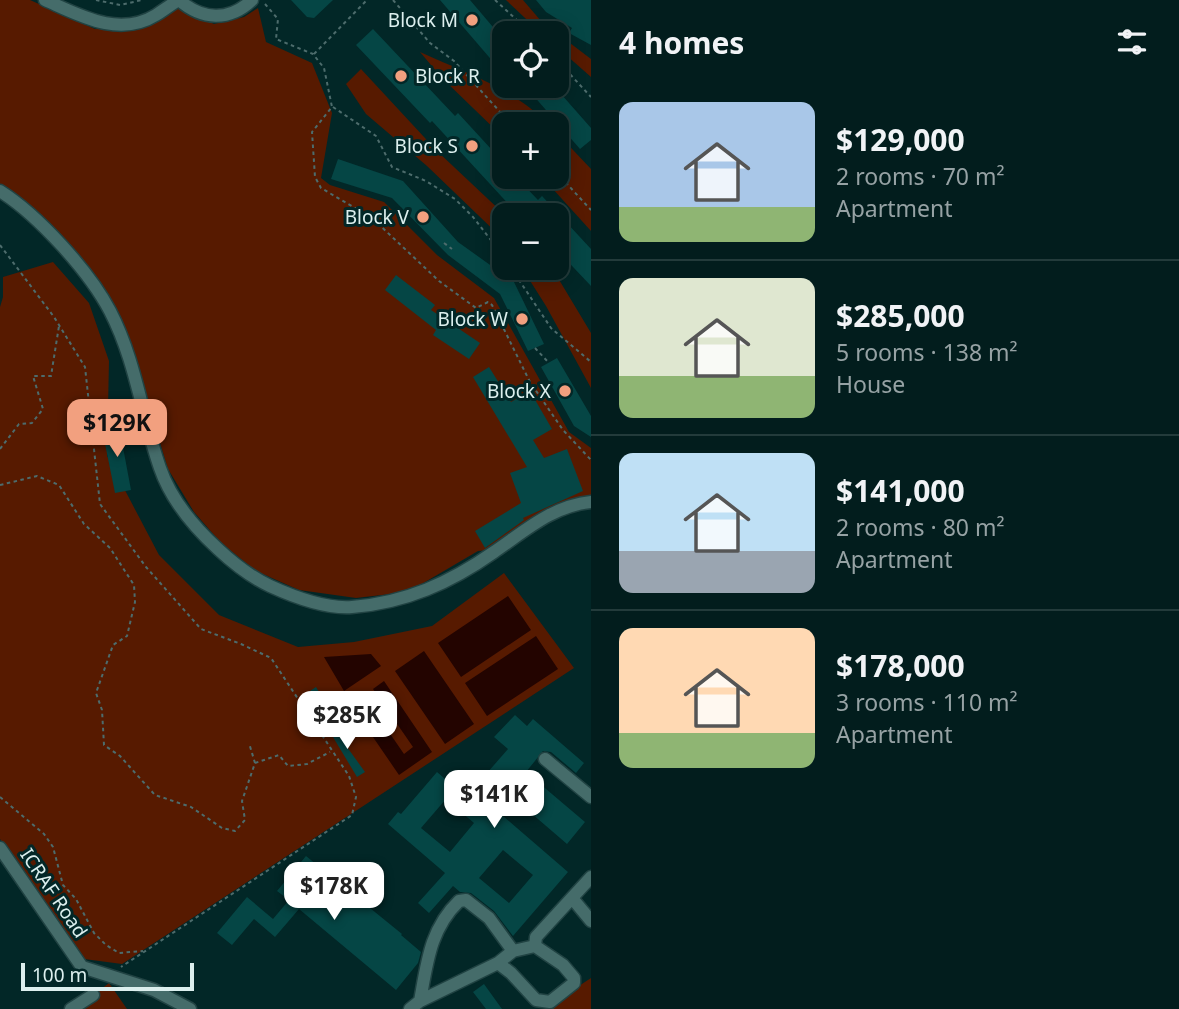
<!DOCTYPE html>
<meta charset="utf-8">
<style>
body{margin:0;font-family:"Noto Sans",sans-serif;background:#102a2a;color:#f1f3f6;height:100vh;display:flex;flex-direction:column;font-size:26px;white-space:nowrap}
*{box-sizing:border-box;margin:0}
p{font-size:23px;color:#96a2a4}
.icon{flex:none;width:38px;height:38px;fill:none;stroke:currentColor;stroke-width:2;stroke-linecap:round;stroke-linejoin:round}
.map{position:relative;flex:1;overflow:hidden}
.drawer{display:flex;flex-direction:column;background:#021d1d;width:588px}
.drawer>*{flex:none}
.controls{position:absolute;left:492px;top:21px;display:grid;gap:14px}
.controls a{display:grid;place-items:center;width:77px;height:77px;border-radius:14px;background:#021d1d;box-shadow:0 4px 18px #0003,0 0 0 2px #233b3b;font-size:35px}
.scale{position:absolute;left:21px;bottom:18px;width:173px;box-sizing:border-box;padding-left:7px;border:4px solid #dcefee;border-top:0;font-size:19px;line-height:24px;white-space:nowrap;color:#dcefee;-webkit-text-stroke:5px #022727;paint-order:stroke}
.price{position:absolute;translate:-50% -60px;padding:0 16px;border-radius:14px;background:#fff;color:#222;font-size:23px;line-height:46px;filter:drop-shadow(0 2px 4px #0008)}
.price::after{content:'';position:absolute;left:50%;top:42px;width:21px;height:16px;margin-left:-10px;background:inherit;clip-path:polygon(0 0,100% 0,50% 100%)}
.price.active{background:#f2a07f;color:#111}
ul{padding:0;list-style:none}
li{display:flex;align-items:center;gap:21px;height:175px;padding:0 28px}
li+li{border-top:2px solid #233b3b}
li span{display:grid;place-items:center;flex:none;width:196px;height:140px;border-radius:14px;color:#555}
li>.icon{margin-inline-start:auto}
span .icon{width:84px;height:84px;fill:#fffc;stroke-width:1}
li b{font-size:30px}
h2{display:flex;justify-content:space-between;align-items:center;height:84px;padding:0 28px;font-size:30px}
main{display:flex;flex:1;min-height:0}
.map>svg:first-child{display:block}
.green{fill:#571a00}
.water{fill:#230400}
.building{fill:#054645;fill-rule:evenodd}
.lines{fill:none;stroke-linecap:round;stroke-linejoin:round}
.minor-casing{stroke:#214343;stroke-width:15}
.path{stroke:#4d6c6c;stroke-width:2;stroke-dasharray:3.5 3.5;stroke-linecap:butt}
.minor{stroke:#456c6a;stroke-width:12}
.poi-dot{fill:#f2a07f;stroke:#022727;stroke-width:2.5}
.labels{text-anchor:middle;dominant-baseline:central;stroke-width:6;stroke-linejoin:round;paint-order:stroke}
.poi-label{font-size:19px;fill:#dcefee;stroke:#022727;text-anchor:end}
.street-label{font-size:19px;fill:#dcefee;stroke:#022727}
</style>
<main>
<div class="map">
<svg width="591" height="1009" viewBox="0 0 591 1009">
<rect width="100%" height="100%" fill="#022727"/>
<!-- green -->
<path class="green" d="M0,0H30L95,29L146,25L178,7L214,24L244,17L258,8L266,42L312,63L332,113L321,178L330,185L384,202L437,255L494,298L569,432L591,448V496L555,508L490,550L478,551L408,592L356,598L299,590L256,571L221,543L194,512L168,469L124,326L93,272L0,189Z
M506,0H523L541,21L591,59V77L557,47L556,33H541Z
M420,52C464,72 514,89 548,124H504V138L442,78Z
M361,69L437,151L505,215L504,240L427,166L366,114L346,84Z
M557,133L591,169V231L542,177H556Z
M53,262L89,303L109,361L107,456L159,555L219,615L298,647L354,642L432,626L504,573L574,668L122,964L84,959L0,839V307L3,297V277Z
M522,268H552L591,333V388L546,306Z
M591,978V1009H544Z
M109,983L127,1009H76Z"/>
<!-- water -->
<path class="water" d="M508,596L531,630L461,677L438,643Z
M536,636L558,669L487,716L465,683Z
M424,651L474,724L445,744L395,671Z
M371,654L381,666L344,691L324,657Z
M384,681L432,752L399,775L349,702L362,693L404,754L413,747L373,689Z"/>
<!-- building -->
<path class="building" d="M291,0H333L314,18L307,17Z
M440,0H470L504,40V55L495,64Z
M536,0H591V45L569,33L572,28L546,12Z
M373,29L455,116L458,113L504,163V177H516L538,200L542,196L591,249V286L556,249V215H525L516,205L513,209L432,121L430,123L356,45Z
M525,86H554L591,128V140L580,149Z
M338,159L403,181L458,242L514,282L544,344L528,351L500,294L448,255L392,198L331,179Z
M396,275L435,305L431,310L480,343L469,359L433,335L436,330L385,290Z
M557,358L591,416V437L574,426L541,367Z
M489,367L511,402L530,391L552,429L533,440L544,458L567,449L583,491L523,518L524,520L485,548L475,531L521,503L510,473L527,467L473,377Z
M119,426L131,490L115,493L102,429Z
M316,687L328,706L318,712L307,693Z
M515,715L527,726L533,719L584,763L576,773L551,752L543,751L526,772L585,822L567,844L495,782L482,798L568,872L513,936L494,911L471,893L460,892L453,886L429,913L418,903L445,873L388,824L398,812L401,814L437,772L466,797L508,749L494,737ZM446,799L474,823L450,852L421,828ZM503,850L533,875L509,903L479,878Z
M340,727L350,746L347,747L365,772L357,777L330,732Z
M306,856L402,934L401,935L421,952L418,963L396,990L299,909L275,937L254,919L232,945L217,933L247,897L273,919L289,900L277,891Z
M484,984L502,1009H486L473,992Z"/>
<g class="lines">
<defs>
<path id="minor" d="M45,0C79,15 119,38 156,15C164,10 170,5 179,0
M179,0C202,20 229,22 252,0
M0,191C38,215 89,271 110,311C136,361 142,417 160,468C171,500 194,527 218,549C234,564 251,577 270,586C294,597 325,609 352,607C405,603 450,583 494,552C525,531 552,506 591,502
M545,759L591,797
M0,848L82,967L154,990L190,1009
M572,898L591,921
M498,963L511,973L536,1000L550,1002L574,983V978L563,965L535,946
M420,1001C427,963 430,929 459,901L466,900L489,918L513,951
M71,1009L93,995
M410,1009L420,1001L498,963L513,951L535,946L536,937L591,877"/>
</defs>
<!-- minor casing -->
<use href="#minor" class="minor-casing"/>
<!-- path -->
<path class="path" d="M96,0L120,5L142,0
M393,0L430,43L454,61L511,124
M495,0L531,33
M265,4L278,19L276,39L313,54L324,68L332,107L312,132L315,177L321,188L372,218L439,281L476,308L488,302L492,305L530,382L563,430L591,460
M314,54L367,0
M556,59L591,97
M333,107L376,136L392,167L426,181L455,199L473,217L504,257
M556,172L591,210
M444,243L452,249
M0,245L54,317L85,367L100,504L146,567L201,629L241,644L271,658L349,776L356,797L352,815L121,967
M511,268L551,328L591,362
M535,348L549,363
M0,449L19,424L32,423L43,409L33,376H51L59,326
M0,485L37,476L59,485L84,524L110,548L134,585L135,602L127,636L113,645L96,693L102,710L104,745L120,756L155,795L191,807L222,828L235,831L245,820L242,801L255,763L249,743
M255,763L279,755L288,766L307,764L330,752
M0,797L44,834L53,847L63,885L76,899L94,933L106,945L119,953L143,951"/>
<!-- minor -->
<use href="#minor" class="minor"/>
</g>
<!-- markers -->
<g class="poi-dot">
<circle cx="472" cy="20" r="7"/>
<circle cx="401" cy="76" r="7"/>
<circle cx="472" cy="146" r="7"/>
<circle cx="423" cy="217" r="7"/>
<circle cx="522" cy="319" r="7"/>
<circle cx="565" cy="391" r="7"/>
</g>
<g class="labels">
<!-- poi labels -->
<g class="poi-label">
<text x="458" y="20">Block M</text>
<text x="415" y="76" text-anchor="start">Block R</text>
<text x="458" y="146">Block S</text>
<text x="409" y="217">Block V</text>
<text x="508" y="319">Block W</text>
<text x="551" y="391">Block X</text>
</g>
<!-- street labels -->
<g class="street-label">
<text transform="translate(54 893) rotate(56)">ICRAF Road</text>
</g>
</g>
</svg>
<div class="controls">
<a><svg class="icon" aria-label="locate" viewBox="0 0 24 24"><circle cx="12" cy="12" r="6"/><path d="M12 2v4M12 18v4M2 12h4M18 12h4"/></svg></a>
<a>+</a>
<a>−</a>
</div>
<div class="scale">100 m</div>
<b class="price active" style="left:117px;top:459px">$129K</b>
<b class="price" style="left:347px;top:751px">$285K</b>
<b class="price" style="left:494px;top:830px">$141K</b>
<b class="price" style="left:334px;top:922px">$178K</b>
</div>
<section class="drawer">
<h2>4 homes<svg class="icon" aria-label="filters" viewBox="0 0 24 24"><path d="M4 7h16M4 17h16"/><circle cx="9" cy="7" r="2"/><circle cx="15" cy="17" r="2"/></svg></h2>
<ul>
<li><span style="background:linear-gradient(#a9c7e8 75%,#8fb573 0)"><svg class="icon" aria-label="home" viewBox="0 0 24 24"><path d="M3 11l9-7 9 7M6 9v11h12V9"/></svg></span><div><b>$129,000</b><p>2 rooms · 70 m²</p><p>Apartment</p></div></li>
<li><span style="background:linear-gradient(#dfe7d0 70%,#8fb573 0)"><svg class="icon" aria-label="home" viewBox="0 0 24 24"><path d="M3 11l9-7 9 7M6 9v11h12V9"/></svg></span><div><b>$285,000</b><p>5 rooms · 138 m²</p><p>House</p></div></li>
<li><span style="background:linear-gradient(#bfe0f5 70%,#9aa5b1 0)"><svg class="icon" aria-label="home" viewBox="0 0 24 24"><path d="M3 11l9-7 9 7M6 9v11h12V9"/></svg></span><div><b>$141,000</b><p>2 rooms · 80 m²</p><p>Apartment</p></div></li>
<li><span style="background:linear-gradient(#ffd9b3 75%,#8fb573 0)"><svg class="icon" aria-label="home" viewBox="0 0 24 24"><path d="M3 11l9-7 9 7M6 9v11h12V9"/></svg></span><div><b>$178,000</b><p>3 rooms · 110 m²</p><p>Apartment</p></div></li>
</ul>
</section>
</main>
